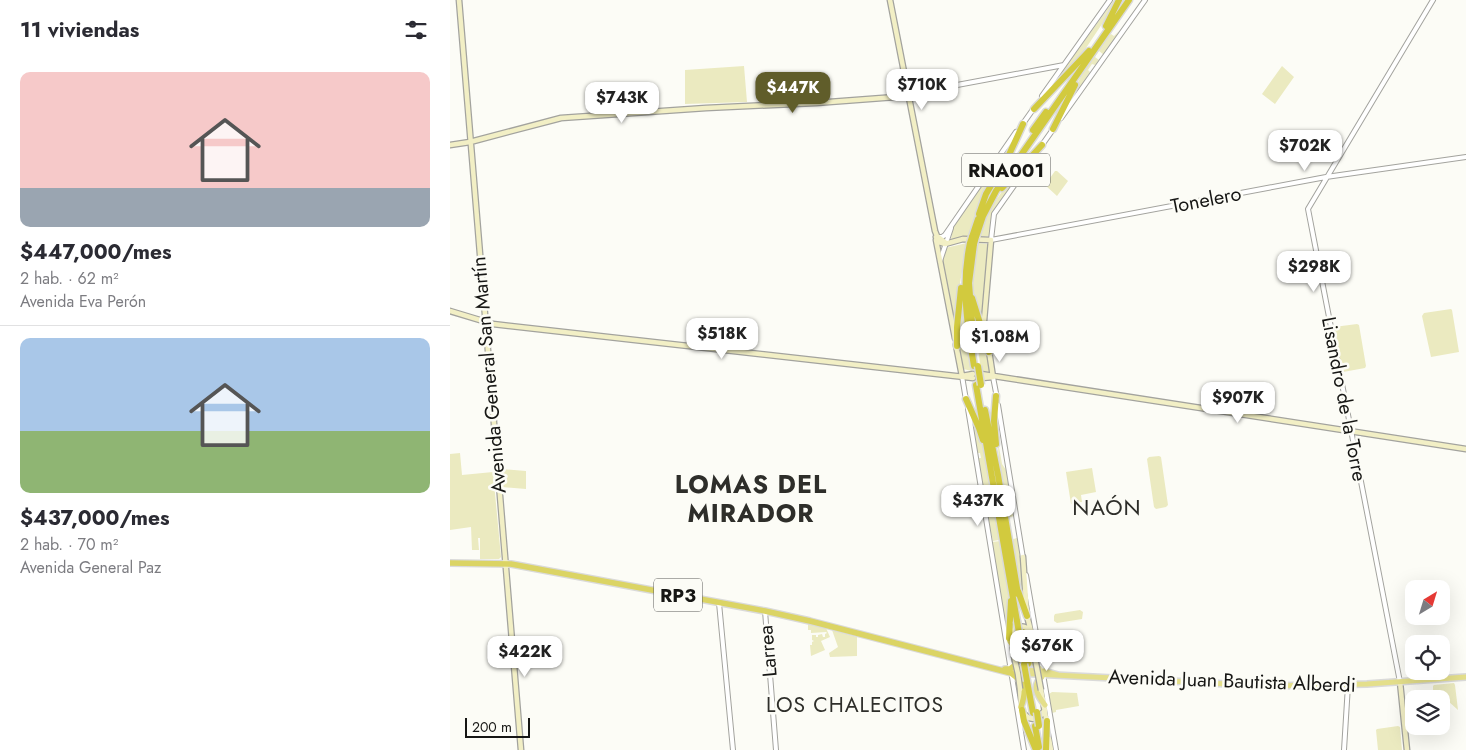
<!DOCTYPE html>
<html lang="es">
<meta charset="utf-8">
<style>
body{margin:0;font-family:Jost,sans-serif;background:#f2f2f3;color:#2b2b33;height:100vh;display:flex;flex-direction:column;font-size:19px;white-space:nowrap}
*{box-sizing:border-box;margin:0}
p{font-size:16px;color:#7c7c81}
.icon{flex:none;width:28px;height:28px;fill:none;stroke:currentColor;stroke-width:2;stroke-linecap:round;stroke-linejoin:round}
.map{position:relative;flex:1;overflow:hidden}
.drawer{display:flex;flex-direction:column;background:#fff;width:450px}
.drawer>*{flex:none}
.needle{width:32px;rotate:38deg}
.tools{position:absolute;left:955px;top:580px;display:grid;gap:10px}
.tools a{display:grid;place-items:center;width:45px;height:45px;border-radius:10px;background:#fff;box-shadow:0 5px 20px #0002;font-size:25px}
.scale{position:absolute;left:15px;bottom:12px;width:65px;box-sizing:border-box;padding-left:5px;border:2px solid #161614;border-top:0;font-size:14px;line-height:18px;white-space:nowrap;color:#161614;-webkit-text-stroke:4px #fcfcf6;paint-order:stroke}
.price{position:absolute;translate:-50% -42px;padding:0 11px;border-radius:10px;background:#fff;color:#222;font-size:16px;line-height:32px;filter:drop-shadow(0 1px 2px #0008)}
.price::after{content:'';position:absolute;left:50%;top:30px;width:15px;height:11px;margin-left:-8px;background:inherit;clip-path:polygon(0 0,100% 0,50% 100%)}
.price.selected{background:#605d2a;color:#fff}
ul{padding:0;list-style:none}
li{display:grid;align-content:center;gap:10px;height:265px;padding:0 20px}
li+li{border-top:1px solid #e1e1e2}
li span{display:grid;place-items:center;height:155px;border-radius:10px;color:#555}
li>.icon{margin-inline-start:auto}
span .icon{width:90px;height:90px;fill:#fffc;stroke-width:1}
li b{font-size:21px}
h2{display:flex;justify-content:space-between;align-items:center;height:60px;padding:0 20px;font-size:21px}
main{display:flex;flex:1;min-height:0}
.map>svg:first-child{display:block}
.green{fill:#ebeac0}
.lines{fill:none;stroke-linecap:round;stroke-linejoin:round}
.tertiary-casing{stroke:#a3a39e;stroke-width:6}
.secondary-casing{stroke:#a3a39e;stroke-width:7}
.primary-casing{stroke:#dadad9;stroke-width:8}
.trunk-casing{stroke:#dadad9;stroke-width:8}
.motorway-casing{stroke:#dadad9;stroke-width:9}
.tertiary{stroke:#fff;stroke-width:4}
.secondary{stroke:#f2efc5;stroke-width:4.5}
.primary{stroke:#e4df8b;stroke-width:5}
.trunk{stroke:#dbd464;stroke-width:5.5}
.motorway{stroke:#d2ca3e;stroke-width:6}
.secondary-bridge-casing{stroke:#a3a39e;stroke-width:7;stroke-linecap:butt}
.motorway-bridge-casing{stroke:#dadad9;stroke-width:9;stroke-linecap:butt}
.secondary-bridge{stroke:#f2efc5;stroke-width:4.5}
.motorway-bridge{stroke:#d2ca3e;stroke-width:6}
.labels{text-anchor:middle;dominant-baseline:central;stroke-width:5;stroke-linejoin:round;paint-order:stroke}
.shield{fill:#fcfcf6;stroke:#5b5b58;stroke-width:1}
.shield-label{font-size:19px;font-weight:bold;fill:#161614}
.street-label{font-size:20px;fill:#161614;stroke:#fcfcf6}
.neighbourhood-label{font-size:21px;letter-spacing:1px;fill:#2e2e2a;stroke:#fcfcf6}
.quarter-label{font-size:22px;letter-spacing:1px;fill:#2e2e2a;stroke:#fcfcf6}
.district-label{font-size:25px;font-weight:bold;letter-spacing:1px;fill:#2e2e2a;stroke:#fcfcf6}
</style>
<main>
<section class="drawer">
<h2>11 viviendas<svg class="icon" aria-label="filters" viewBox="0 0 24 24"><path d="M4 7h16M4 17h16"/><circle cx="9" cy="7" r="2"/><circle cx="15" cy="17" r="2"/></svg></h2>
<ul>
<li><span style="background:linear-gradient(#f6c9c9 75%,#9aa5b1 0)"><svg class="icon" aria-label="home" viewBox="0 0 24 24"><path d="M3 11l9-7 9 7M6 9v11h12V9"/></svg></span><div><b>$447,000/mes</b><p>2 hab. · 62 m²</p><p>Avenida Eva Perón</p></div></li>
<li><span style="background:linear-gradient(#a9c7e8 60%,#8fb573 0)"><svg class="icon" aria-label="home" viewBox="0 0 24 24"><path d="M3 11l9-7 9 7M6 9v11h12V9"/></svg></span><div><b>$437,000/mes</b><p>2 hab. · 70 m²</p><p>Avenida General Paz</p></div></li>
</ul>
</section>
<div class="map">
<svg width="1016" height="750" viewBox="0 0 1016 750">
<rect width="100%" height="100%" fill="#fcfcf6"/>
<!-- green -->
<path class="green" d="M664,0H668L630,57L595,95Z
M669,31L654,55L649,51L645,57L649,60L645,65L642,64L638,70L640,72L612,115L631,76L658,37L661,34L664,36Z
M294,66L297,102L235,104V70Z
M832,66L844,77L825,104L812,94Z
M564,139L530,204L518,237L501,240L503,225Z
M582,158L543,213L539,236L529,237C541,200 556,186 582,158Z
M605,171H607L618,181L607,196L595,185Z
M517,243L509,289L505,331L491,262L495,248Z
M527,243L539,244L534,325C531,316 526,307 524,299C519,280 524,261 527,243Z
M512,295L513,314L522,371L513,369L508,339Z
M522,301L536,348L540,372L531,371Z
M1001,309L1002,310L1009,352L981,357L972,316L974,313Z
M907,324L909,325L916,366L915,368L893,372L891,370L882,329L884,327Z
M547,408L549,425L547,435L552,464L556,470L564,516L557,518C551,481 546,445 547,408Z
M520,412L532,440L549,530L548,531L549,540L543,541L537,515V506L535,504L528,458H531L530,453H527Z
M10,453L12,475L43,472L51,557L49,559H30V538H28L29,550H22L21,527L0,530V454Z
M709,456L711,457L718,505L716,507L706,509L704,507L697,459L699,457Z
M642,468L646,492L631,495L632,502L621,504L616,472Z
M51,469L76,471V489L52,487Z
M569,537L572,557L576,610L569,590L561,540Z
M551,541L560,595V606L556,636L541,542Z
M630,610L633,612L632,619L607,623L604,621V616L605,614Z
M358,624L376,628L380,637L371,641L375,650L361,656L360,645H362V642L364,641L362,640V635H366V637H368V635L372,634L373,637H375V634L377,633L376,632L361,633V630H358Z
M382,630L407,637V656L380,657L379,653L388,647Z
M1004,683L1005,685L1008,710L998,701L994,703L995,709L991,708V704L995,699L983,690V686L984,685Z
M602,692L627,693L629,706L606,710V712L602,713L599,694Z
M948,726L950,727L952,750H928L926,730L927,729Z"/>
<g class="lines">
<defs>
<path id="tertiary" d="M459,94L614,65
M592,96L660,0
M611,118L695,0
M572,125L584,108
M592,145L604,128
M583,159L544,214L541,240L876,177L1016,157
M488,237H492L495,235L566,132
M490,261L501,228
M512,376L516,400
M543,377L547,398
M548,405L573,558
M518,409L574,750
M576,575L606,750
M269,603L283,750
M315,611L326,750
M950,682L858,209L983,0
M894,750L898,685"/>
<path id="secondary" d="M9,0L71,750
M440,0L485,231L487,236L496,243
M0,145L20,142L111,118L256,108L366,103L459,96
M486,237L489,242L495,244L513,239L541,240L534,321L536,334
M486,240L505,338
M0,311L43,324L523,378
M506,345L512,376
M539,351L543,377
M531,374L1016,449
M512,376L523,374
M532,378L543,377
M573,557L577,616L582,635L585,658
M560,636C565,626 572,623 581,631
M950,682L957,750
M570,689L571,704
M591,690L597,724
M574,714L579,718L584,719L591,715L595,710
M599,739L601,750"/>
<path id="primary" d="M583,639C580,650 578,661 589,668
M563,670L594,671L608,675
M564,673L816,686L917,684L1016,677
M592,677C581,686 588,696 595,705"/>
<path id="trunk" d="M0,563L61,564L315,611L360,621L561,673C576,684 577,689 571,707
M555,669H560C574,659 569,653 560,641"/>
<path id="motorway" d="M656,26L669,0
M584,109L639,51
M603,129L625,85
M583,130L596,112
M552,188L592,145
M529,214L536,194L558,157L573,124
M522,237L528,219
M526,237L533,216L546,191L679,0
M520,243C511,285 517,325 524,366
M522,298L539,352
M523,335L519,283L524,244
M507,346V327L511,288
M526,385L567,621
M516,399L529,428L533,440
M535,410L548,475L568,594
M546,444L544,421L546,396
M568,591L577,616
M573,632L578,664
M559,638L561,601
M577,681L583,713
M572,710L574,721L586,750
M585,726L589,747
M596,750L597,721"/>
</defs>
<!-- tertiary casing -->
<use href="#tertiary" class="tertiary-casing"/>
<!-- secondary casing -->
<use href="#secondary" class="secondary-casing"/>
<!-- primary casing -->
<use href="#primary" class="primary-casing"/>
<!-- trunk casing -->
<use href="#trunk" class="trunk-casing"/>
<!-- motorway casing -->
<use href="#motorway" class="motorway-casing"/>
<!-- tertiary -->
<use href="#tertiary" class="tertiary"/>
<!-- secondary -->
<use href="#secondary" class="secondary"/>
<!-- primary -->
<use href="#primary" class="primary"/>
<!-- trunk -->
<use href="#trunk" class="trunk"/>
<!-- motorway -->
<use href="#motorway" class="motorway"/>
<defs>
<path id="secondary-bridge" d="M564,656L568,674L570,689
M585,658L591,690"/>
<path id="motorway-bridge" d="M520,243L522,237
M524,244L526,237
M528,366L531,385
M567,621L569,633
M574,664L577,681
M587,712L589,726"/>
</defs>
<!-- secondary-bridge casing -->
<use href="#secondary-bridge" class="secondary-bridge-casing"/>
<!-- motorway-bridge casing -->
<use href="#motorway-bridge" class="motorway-bridge-casing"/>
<!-- secondary-bridge -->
<use href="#secondary-bridge" class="secondary-bridge"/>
<!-- motorway-bridge -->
<use href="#motorway-bridge" class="motorway-bridge"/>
</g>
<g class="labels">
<!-- shield labels -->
<g class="shield">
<rect x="512" y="153.5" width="88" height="33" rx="4"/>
<rect x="204" y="578.5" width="48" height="33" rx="4"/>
</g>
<g class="shield-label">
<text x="556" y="170">RNA001</text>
<text x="228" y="595">RP3</text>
</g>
<!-- street labels -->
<g class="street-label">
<text transform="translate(756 200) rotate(-11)">Tonelero</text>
<text transform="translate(39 375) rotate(-95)">Avenida General San Martín</text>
<text transform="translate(894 399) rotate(79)">Lisandro de la Torre</text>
<text transform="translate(318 651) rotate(-95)">Larrea</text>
<text transform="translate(782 681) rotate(2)">Avenida Juan Bautista Alberdi</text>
</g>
<!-- neighbourhood labels -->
<g class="neighbourhood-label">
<text x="405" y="705">LOS CHALECITOS</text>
</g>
<!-- quarter labels -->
<g class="quarter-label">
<text x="657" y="507">NAÓN</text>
</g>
<!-- district labels -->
<g class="district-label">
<text x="301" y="484">LOMAS DEL<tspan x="301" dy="29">MIRADOR</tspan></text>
</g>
</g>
</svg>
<div class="tools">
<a><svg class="needle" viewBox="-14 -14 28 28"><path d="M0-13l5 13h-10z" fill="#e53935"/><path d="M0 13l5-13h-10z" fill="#7c7c81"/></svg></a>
<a><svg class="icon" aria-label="locate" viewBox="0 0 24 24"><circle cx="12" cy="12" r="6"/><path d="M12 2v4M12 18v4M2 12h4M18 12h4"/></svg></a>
<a><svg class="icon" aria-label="layers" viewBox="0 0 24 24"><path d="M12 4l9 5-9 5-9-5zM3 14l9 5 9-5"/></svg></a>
</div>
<div class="scale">200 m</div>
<b class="price" style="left:472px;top:111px">$710K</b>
<b class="price selected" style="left:343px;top:114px">$447K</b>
<b class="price" style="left:172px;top:124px">$743K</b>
<b class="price" style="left:855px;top:172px">$702K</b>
<b class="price" style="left:864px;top:293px">$298K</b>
<b class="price" style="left:272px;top:360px">$518K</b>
<b class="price" style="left:550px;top:363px">$1.08M</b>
<b class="price" style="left:788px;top:424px">$907K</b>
<b class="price" style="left:528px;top:527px">$437K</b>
<b class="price" style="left:597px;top:672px">$676K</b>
<b class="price" style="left:75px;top:678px">$422K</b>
</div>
</main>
